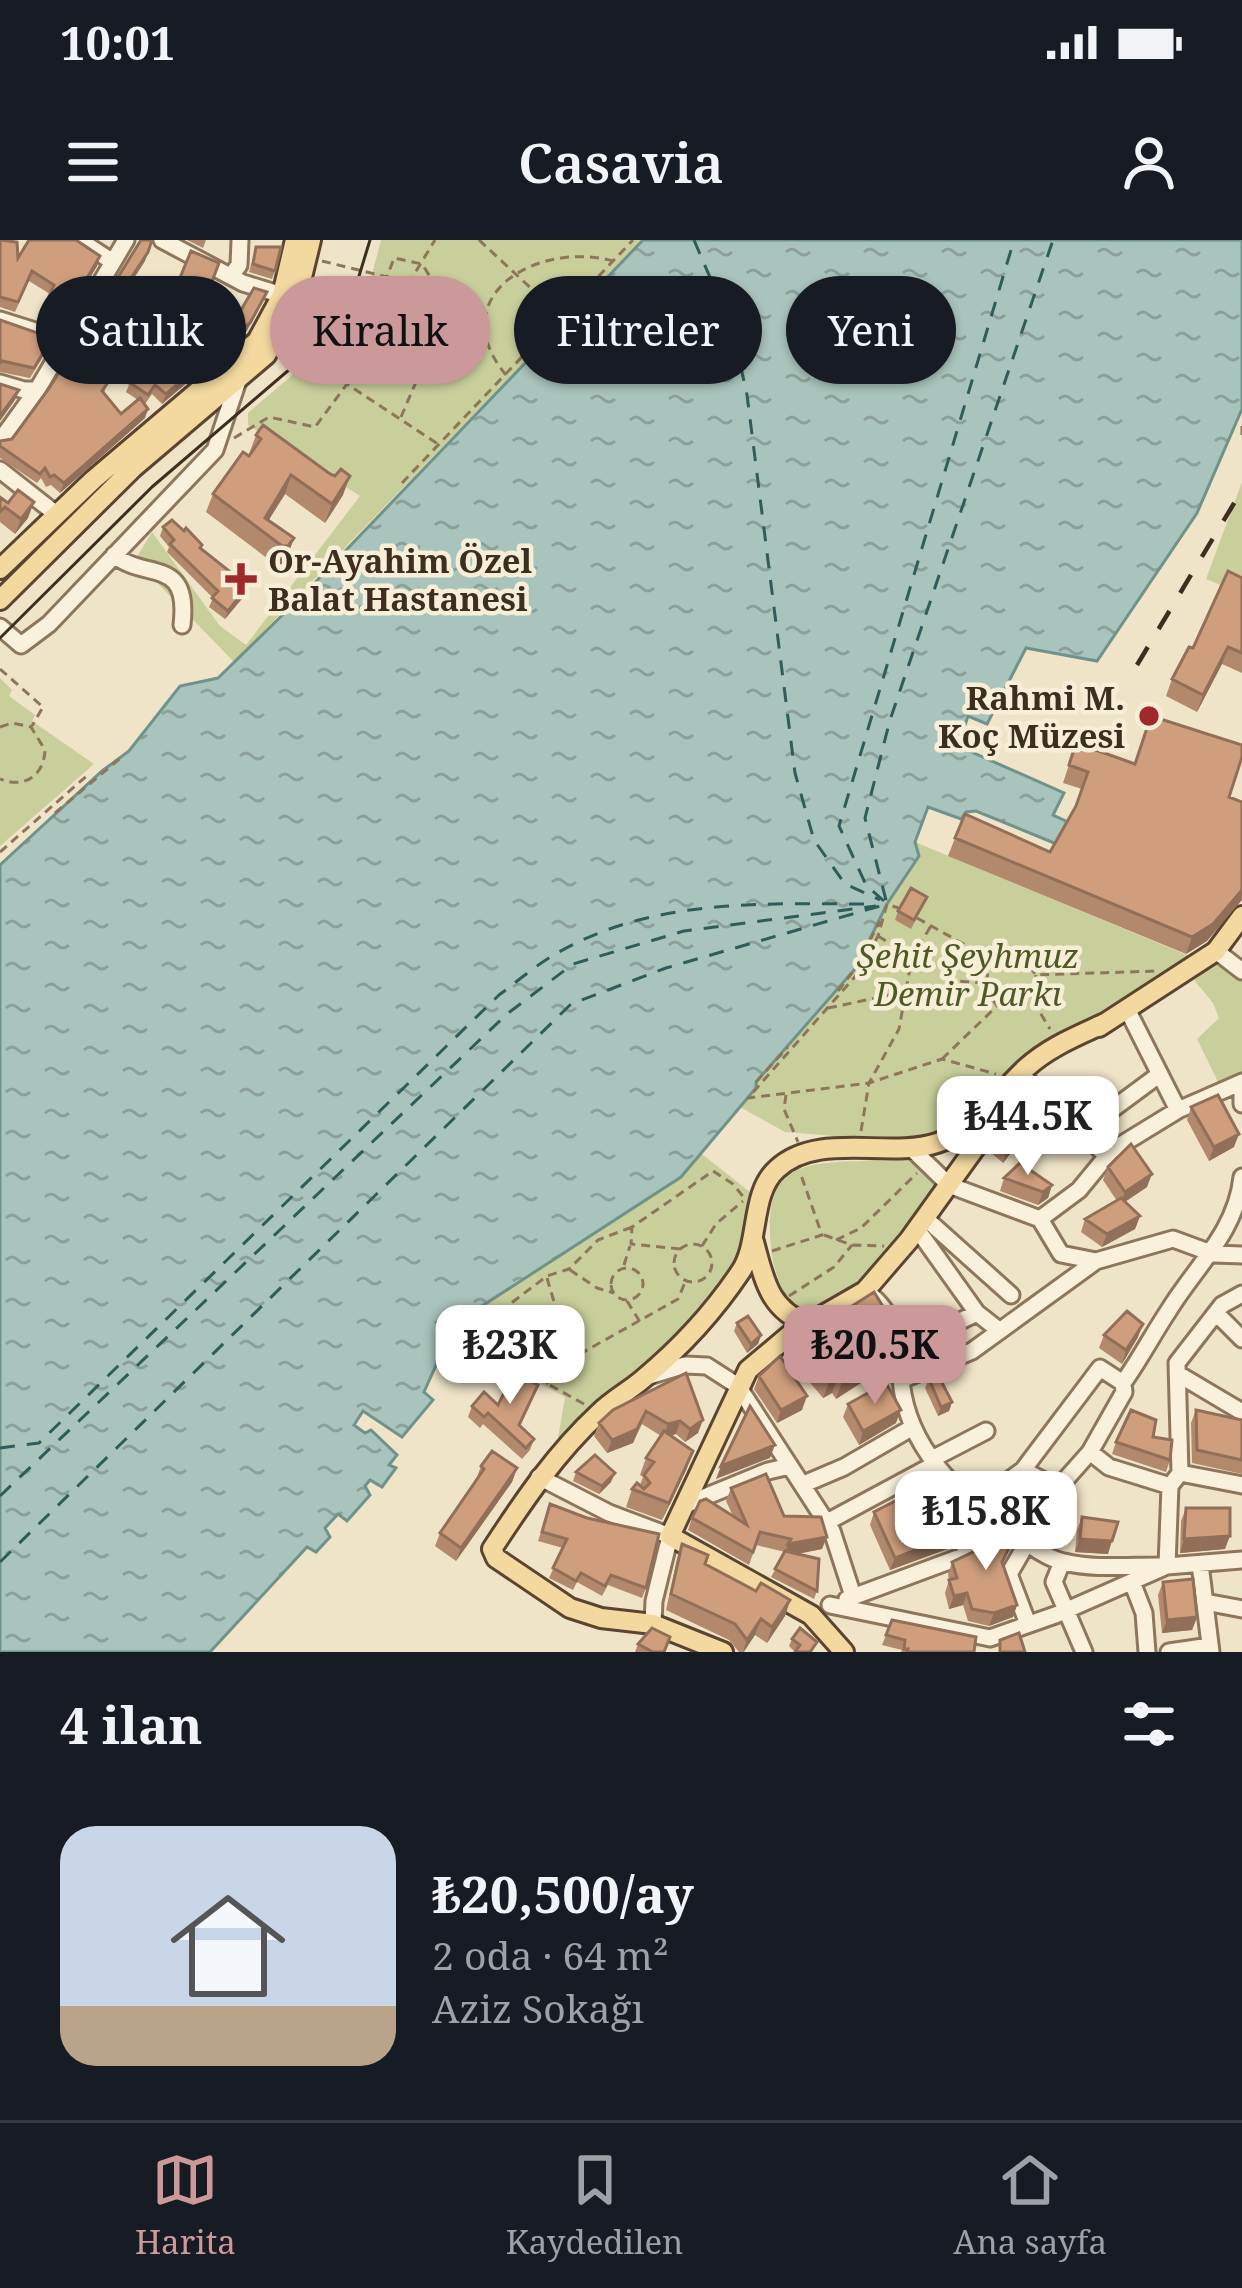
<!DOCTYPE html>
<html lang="tr">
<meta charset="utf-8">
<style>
body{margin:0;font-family:"Noto Serif",serif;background:#20242c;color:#f1f3f6;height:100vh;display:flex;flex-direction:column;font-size:45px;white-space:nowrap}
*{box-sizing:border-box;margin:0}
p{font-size:39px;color:#9ea1a6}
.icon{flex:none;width:66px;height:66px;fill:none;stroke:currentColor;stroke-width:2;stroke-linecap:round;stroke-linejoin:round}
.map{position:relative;height:1412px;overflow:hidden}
.side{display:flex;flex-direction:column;background:#171b24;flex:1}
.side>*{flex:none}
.guide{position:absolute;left:36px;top:36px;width:1170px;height:108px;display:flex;gap:24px}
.price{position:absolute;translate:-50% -102px;padding:0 27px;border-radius:24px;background:#fff;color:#222;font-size:39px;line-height:78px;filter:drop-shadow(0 3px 6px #0008)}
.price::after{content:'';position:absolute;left:50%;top:72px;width:36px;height:27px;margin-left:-18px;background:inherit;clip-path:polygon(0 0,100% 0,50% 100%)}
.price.on{background:#cc999b;color:#111}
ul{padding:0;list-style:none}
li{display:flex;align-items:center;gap:36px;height:300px;padding:0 60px}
li span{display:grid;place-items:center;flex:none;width:336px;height:240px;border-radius:36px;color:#555}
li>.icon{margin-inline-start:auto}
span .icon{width:144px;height:144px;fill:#fffc;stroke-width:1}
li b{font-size:51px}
h2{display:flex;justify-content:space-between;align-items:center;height:144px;padding:0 60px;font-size:51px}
.tag{padding:0 42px;border-radius:54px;background:#171b24;box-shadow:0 3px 9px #0004;font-size:42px;line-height:108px}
.tag.on{background:#cc999b;color:#111}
.status{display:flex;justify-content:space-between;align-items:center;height:84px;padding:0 60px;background:#171b24;direction:ltr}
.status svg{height:33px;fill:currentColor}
header{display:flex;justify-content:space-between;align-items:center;height:156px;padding:0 60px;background:#171b24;font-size:54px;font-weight:600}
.tab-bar{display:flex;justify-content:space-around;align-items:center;height:168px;border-top:3px solid #363941;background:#171b24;font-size:33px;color:#9ea1a6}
.tab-bar a{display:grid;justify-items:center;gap:6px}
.tab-bar .on{color:#cc999b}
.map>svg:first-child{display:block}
.park{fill:#c9cf9b}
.water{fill:url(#water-ripples);stroke:#6f938a;stroke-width:3}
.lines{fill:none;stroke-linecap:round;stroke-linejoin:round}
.ferry{stroke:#2f5d5a;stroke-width:3;stroke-dasharray:15 12;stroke-linecap:butt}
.minor-casing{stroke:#8d765c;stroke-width:21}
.major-casing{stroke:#5b4430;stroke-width:24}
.path{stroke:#8d765c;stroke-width:3;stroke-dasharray:9 6;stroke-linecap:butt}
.minor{stroke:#faf1dc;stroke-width:15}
.major{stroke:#f3d9a0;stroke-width:18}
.tram{stroke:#3d2e20;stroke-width:3}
.rail{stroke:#3d2e20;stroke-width:4.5;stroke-dasharray:21 21;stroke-linecap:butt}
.wall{fill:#b2896c;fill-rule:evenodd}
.shaded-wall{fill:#916f58}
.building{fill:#cf9f7d;stroke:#916f58;stroke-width:3}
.poi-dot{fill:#9e2a2b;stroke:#f7eed8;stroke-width:4.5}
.labels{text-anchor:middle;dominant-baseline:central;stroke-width:9;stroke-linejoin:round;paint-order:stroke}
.poi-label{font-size:33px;font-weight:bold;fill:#3d2e20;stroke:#f7eed8;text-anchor:start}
.park-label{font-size:33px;font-style:italic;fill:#4d5a26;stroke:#f7eed8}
</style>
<div class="status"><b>10:01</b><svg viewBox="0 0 49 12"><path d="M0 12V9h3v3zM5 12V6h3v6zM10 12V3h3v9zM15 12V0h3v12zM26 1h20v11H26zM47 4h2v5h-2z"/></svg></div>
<header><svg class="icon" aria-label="menu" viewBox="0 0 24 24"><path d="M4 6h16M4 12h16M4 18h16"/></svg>Casavia<svg class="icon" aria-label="person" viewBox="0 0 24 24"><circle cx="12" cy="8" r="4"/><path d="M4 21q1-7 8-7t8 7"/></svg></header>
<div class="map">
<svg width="1242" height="1412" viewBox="0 0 1242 1412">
<defs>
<pattern id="water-ripples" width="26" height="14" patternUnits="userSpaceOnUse" patternTransform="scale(3)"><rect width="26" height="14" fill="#a9c4bc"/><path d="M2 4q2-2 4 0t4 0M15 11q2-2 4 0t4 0" fill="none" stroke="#8ba098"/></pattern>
</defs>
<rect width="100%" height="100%" fill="#f0e4c8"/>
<!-- park -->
<path class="park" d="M381,0H643L234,422L135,320L152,292L220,386L246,405L360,256L248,185V173L331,102L352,73L366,36L371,38Z
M1242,242V354L1206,339Z
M0,438L12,450L9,456L35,475L32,481L94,524L0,606Z
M915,602L1189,716L1019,823L967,881L909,902L785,892L740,867L756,848V842L855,729L887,664L919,616Z
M1218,721L1242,735V837L1220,846L1197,799L1219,778L1213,763L1194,740Z
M916,913L945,941C911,985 856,1066 797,1072C778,1048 771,1024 770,994C767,925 804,923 860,921C879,920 898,916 916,913Z
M702,914L750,952L753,998L746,1023L645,1137L558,1198L565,1157L442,1092L681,937Z"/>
<!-- water -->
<path class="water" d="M643,0H1242V169L1197,273L1097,421L1026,408L987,484L968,476L958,506L1064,553L1053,575L1070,583L1059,605L976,571L966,572L961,579L928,567L915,602L919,616L887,664L855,729L756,842V848L681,937L442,1092L437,1123L424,1152L433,1160L402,1197L363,1171L354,1185L365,1193L371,1190L397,1215L389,1225L396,1228L382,1247L370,1240L365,1246L370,1255L347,1281L338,1274L325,1288L330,1297L316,1312L307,1307L210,1412H0V625L102,531L129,511L180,446L218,438L305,353Z"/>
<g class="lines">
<!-- ferry -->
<path class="ferry" d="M694,0L733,91L747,155L795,533L814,600L845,644L880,660
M884,661L866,645L839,586L1014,0
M0,1208L39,1203L499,755C518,741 537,724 559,712C656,657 766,664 874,664
M0,1256L507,774L573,724L684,691L876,666
M0,1322L571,764L666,728L887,664L865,578L890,480L1053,0"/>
<defs>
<path id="minor" d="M79,0L113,22
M162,0L243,43L282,55
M231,36L239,25L240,0
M0,80L67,101
M0,143L24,150H37
M0,201L37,150L126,0
M0,230L56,274
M114,315C146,341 190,316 182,385
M0,387L21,405
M21,405L49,384L215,210L239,138
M1216,711L1242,731
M1127,769L1178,870
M1028,841L1107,916
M1242,850V864
M1083,891L1160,834
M911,908L949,945L1040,979L1079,950L1111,911L1178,870L1242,842
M925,978L1011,1055
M1040,979L1061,1014L1096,1021L1173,999L1214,1014L1242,1015
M917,989L977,1073L1000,1091
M868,1053C903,1079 896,1115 903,1154C915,1218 965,1260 1016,1295C1029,1305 1048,1319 1064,1322C1096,1330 1134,1325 1167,1326L1170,1246
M1216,1073L1242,1099
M899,1110L977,1073
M1178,1134L1242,1172
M649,1136L685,1125L707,1126L738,1146L832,1291L853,1356
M901,1140L972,1111L1096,1021
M1090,1212L1109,1227L1170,1246
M932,1219L986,1191
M1023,1230L1100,1128L1123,1143
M1180,1233L1242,1245
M539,1237L609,1273L670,1296L654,1361L653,1384
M804,1244L844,1227L913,1187
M1170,1246L1180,1233L1177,1123L1222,1065L1242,1054
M685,1265L768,1231L790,1226
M974,1266L1023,1230L1058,1248L1090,1212L1124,1152L1123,1143C1140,1119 1153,1094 1169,1070C1196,1026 1236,992 1242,937
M827,1282L935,1224
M1027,1303L1009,1334L1028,1384
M1062,1322L1054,1342L1084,1412
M1200,1324L1211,1412
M1132,1342L1144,1373L1147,1412
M847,1359L963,1316L984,1274
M1205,1362L1242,1369
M830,1365L990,1398L1058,1374L1167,1326L1242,1320
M1169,1412L1210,1406"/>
<path id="major" d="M0,329L93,240L257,101L282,55L295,0
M0,360L133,228L266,115L296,62L311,0
M1099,787L1216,711L1242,676
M754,1002C764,1039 769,1071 809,1084
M723,1412L653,1384L601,1378L570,1368L496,1318L492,1309C524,1260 556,1213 599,1173C612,1160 629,1151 643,1139C679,1109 715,1070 741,1031C760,1002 750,953 777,929C818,891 888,919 937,903C979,890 995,856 1026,828C1049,807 1077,796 1105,783
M844,1412L811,1375L670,1296L748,1130L792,1093L865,1051L909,1000L998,876"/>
</defs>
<!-- minor casing -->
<use href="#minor" class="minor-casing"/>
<!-- major casing -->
<use href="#major" class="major-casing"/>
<!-- path -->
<path class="path" d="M479,0L535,52
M322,21L387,37L394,18L422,24L445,60L448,79
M534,101C518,73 531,53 561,45L579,53
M319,127L347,144L435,0
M506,135C442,58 535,0 613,21
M401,177L443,79L483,75
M1242,186V195
M234,198L269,177L315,187L347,144L438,204
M402,243L633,0
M0,429L43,467L32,486
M0,487L12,483L31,487L45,510C44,536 24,549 0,539
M55,573L123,516
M0,612L90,533
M901,669L887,664L878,696L859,732L748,858L869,843L942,819L996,834
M917,678L994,721
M878,696L911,716
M1036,735L1034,755L1019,769L997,766L986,750L988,730L1006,718L1026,722L1036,735L1157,731
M838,751L855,729L880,681
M1033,761L1050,789
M828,768L958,741L983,743
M942,819L996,767
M756,842L788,807
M786,855L784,869L798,902
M861,891L869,843L899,789L912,717L931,686
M824,995L852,1005L884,1006
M836,1000L861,988L917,933
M674 1023a19 19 0 1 1 38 0a19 19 0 1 1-38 0Z
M702,1006L716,984L743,961
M680,1009L631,1004L632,987L713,931L733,944L745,959
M772,1011L822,995L801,935
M624,1025L630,1006
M611 1044a16 16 0 1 1 32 0a16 16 0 1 1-32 0Z
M570,1030L597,1048L614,1053
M547,1038L571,1119
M789,1056L834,1027L852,1005
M627,1061L640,1082
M503,1070L548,1088L563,1101
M546,1144L571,1119L678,1059L686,1040
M584,1164L465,1098L547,1036L569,1029L598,1000L632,987"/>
<!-- minor -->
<use href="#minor" class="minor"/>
<!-- major -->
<use href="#major" class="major"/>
<!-- tram -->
<path class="tram" d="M0,398L152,247L332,93L352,59L370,0"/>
<!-- rail -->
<path class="rail" d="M1137,425L1242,250"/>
</g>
<!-- wall -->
<path class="wall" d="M0,0L18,18L100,16L97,26L61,86L40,80L50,54L29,41L15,72L0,67Z
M187,0H206L203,8Z
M256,7L275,31L272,39L249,32Z
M191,11L219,23L199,74L223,88L263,62L246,92L162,164L152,154L145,164V178L60,253L51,245L46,247L41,238L37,243L0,218V201L12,199L145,21L96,96L125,117L148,116L186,93L197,73L171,63ZM106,131L129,145L126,152L138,160L121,174L104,153L107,144L100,140Z
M0,80L48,108L30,138L0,132Z
M256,195L343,255L325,283L285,254L268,280L294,298L287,317L282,324L276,325L206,272L213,254L250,215L249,214Z
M0,257L28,278L15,294L0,282Z
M163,287L202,305L201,309L245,355L225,379L209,367L213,358L167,312L169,307L160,296Z
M1242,338V433L1222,424L1197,472L1166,456L1172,439Z
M1076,503L1229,557L1207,701L1186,714L948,616L955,598L1050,612L1076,566L1082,549L1063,543Z
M923,666L911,689L895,680L898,671Z
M1191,867L1234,907L1209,921L1187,880Z
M993,902L1018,904L1003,923L989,911Z
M1108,927L1147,947L1125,962L1140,976L1135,989L1102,1007L1081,992L1085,979L1117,961L1103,940Z
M1004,938L1052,945L1048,958L1038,965L1000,951Z
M737,1083L761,1095L758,1104L747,1113L734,1091Z
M1104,1095L1138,1097L1122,1124L1099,1108Z
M797,1101L895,1124L889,1141L877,1143L867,1139L836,1159L832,1153L823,1158L790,1119Z
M686,1133L698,1193L685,1202L676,1194L671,1196L687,1228L662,1280L626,1267L632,1249L640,1245L643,1237L640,1235L646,1218L661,1196L642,1184L633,1203L607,1213L594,1196L599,1183Z
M759,1136L802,1170L777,1183L754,1149Z
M929,1139L952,1162L949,1171L938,1176L925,1148Z
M538,1145L520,1186L534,1199L530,1210L522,1219L483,1184L480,1188L468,1177L472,1166L498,1165Z
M848,1164L896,1183L859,1205L843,1177Z
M1196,1170L1242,1180V1234L1192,1223L1191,1183Z
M1153,1197L1170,1220L1166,1232L1112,1214L1116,1202Z
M481,1226L517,1228L512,1242L456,1321L435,1306L440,1293L476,1240Z
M576,1232L611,1242L599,1254L573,1241Z
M1039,1245L1035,1254L1012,1274L1001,1261L1004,1252Z
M731,1248L784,1276L822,1309L798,1314L817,1351L814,1359L771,1337L785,1312L756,1305L749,1325L688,1290L692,1278L733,1276L726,1261Z
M550,1264L646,1348L642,1358L608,1345L602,1356L577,1342L573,1350L549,1338L563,1308L538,1301Z
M908,1267L950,1308L890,1330L870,1285L874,1272Z
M1186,1268L1225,1309L1180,1313L1181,1281Z
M1082,1277L1108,1314L1075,1312L1077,1290Z
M682,1304L705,1324L756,1351L790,1360L785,1376L767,1403L755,1395L744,1412H739L729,1400L666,1370L677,1319Z
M1010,1308L1002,1324L1017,1365L1013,1377L989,1386L968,1381L963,1365L949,1369L945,1353L949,1340L948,1335L952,1322Z
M1163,1342L1197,1377L1192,1390L1162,1393L1158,1355Z
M892,1380L974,1412H901L902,1410L882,1405Z
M792,1399L817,1402L812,1412H795L789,1406Z
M638,1404L664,1412H635Z"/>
<!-- shaded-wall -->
<path class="shaded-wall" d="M148,12L145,21L91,104L94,95Z
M100,16L97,26L61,86L64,77Z
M267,52L246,92L162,164L166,154Z
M19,150L15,160L0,181V176Z
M148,169L145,178L60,253L64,243Z
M291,235L285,254L262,291L265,278Z
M350,236L343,255L325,283L332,264Z
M34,262L28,278L15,294L21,279Z
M294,298L287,317L282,324L276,325L282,306Z
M248,346L245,355L225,379L228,371Z
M1228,407L1222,424L1197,472L1203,455Z
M1242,650V660L1207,701L1186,714L1192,697Z
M1239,894L1234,907L1209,921L1214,907Z
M1021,896L1018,904L1003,923L1006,914Z
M1152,934L1147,947L1120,965L1125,952Z
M1052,945L1048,958L1038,965L1043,952Z
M1140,976L1135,989L1102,1007L1107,994Z
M1143,1084L1138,1097L1122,1124L1126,1110Z
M761,1095L758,1104L747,1113L751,1104Z
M873,1122L867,1139L836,1159L842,1142Z
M895,1124L889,1141L877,1143L883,1126Z
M838,1136L832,1153L823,1158L830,1140Z
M807,1156L802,1170L777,1183L781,1170Z
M952,1162L949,1171L938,1176L941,1167Z
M901,1170L896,1183L859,1205L863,1191Z
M646,1171L633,1203L607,1213L612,1200Z
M703,1180L698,1193L685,1202L690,1189Z
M680,1181L676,1194L663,1197L668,1184Z
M775,1205L770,1218L716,1239L721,1226Z
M693,1211L687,1228L662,1280L669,1263Z
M517,1228L512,1242L456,1321L461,1308Z
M615,1233L611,1242L599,1254L602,1246Z
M1039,1245L1035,1254L1012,1274L1016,1265Z
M955,1295L950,1308L890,1330L895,1318Z
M1230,1296L1225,1309L1180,1313L1184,1299Z
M827,1297L822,1309L784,1316L788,1304Z
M1080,1299L1112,1301L1108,1314L1075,1312Z
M967,1353L963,1365L949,1369L954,1356Z
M790,1360L785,1376L767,1403L772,1387Z
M1017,1365L1013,1377L989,1386L994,1373Z
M1197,1377L1192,1390L1162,1393L1167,1380Z
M761,1379L755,1395L743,1412L747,1400Z"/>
<!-- building -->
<path class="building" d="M0,0L17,2L18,18L29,0H76L100,16L64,77L43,70L54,45L32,31L18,62L0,57Z
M141,0H152L148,12L94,95L125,117L131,106L148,116L175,85L186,93L197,73L223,88L232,78L235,80L254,48L267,52L250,83L166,154L155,145L148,155L129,142L134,136L110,121L98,138L107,144L102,151L121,174L140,158L148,169L64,243L54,235L50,237L45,228L40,234L0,206V201L12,199L50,147Z
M256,7H281L275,31L253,24Z
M191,11L219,23L206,57L177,45Z
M0,80L52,98L34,128L2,121L0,123Z
M0,144L19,150L0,176Z
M263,185L330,234L335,236L341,229L350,236L332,264L291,235L265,278L294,298L288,306H282L213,254L243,212L249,216L261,199L256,195Z
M18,250L34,262L21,279L5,267L0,272V257L8,263Z
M172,280L184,291L186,288L202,305L200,308L248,346L228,371L212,358L218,351L170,304L174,300L163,287Z
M1228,331L1242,338V413L1228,407L1203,455L1172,439L1189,407L1193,408Z
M1151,476L1242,505V517L1229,557L1242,562V650L1213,684L1192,697L955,598L965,574L1050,612L1076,566L1088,532L1069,525L1076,503L1135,524Z
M911,648L927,657L914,680L898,671Z
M1218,855L1239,894L1214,907L1191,867Z
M1006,884L1021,896L1006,914L993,902Z
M1131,904L1152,934L1125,952L1108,927Z
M1020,923L1052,945L1043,952L1004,938Z
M1121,958L1140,976L1107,994L1085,979Z
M874,1052L887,1073L895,1124L883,1126L873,1122L842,1142L838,1136L830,1140L797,1101Z
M1127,1071L1143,1084L1126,1110L1104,1095Z
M748,1076L761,1095L751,1104L737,1083Z
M780,1116L807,1156L781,1170L759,1136Z
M514,1133L538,1145L519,1185L534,1199L526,1208L488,1173L484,1177L472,1166L484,1152L498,1165Z
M686,1133L703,1180L690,1189L680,1181L668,1184L646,1171L637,1189L612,1200L599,1183L613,1170Z
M938,1135L952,1162L941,1167L929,1139Z
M886,1143L901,1170L863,1191L848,1164Z
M750,1166L775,1205L721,1226Z
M1131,1170L1156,1180L1153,1197L1172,1200L1170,1220L1116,1202Z
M1196,1170L1242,1180V1220L1197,1210Z
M664,1191L693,1211L669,1263L632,1249L637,1243L644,1249L650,1243L644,1235L654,1222L646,1218Z
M492,1211L517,1228L461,1308L440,1293L484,1229L481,1226Z
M595,1215L615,1233L602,1246L576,1232Z
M766,1234L784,1276L821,1277L827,1297L788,1304L791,1299L760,1292L753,1312L692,1278L700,1261L706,1259L747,1285L731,1248Z
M1027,1235L1039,1245L1016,1265L1004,1252Z
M903,1257L908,1267L955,1295L895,1318L874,1272Z
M550,1264L587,1278L659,1294L646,1348L611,1335L605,1346L581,1333L576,1341L553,1328L567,1299L542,1292Z
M1186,1268H1230V1296L1184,1299Z
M1082,1277L1118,1282L1112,1301L1080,1299Z
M993,1280L1015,1296L1002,1322L1017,1365L994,1373L972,1369L967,1353L954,1356L949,1340L957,1338L952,1322L977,1310Z
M682,1304L708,1315L705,1324L756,1351L761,1343L790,1360L772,1387L761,1379L747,1400L735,1384L671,1354Z
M785,1311L819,1319L817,1351L775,1329Z
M1193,1339L1197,1377L1167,1380L1163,1342Z
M892,1380L976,1397L974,1412H907L908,1409H904L905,1400L886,1395Z
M652,1388L670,1397L664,1412H653L638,1404Z
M800,1388L817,1402L810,1412H795L800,1405L792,1399Z
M1019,1393L1025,1412H1000V1400Z"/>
<!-- markers -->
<g class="poi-dot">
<path d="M235 321h12v12h12v12h-12v12h-12v-12h-12v-12h12z"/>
<circle cx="1149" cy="476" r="12"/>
</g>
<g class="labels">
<!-- poi labels -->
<g class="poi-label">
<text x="268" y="320">Or-Ayahim Özel<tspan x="268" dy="38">Balat Hastanesi</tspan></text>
<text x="1125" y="457" text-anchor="end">Rahmi M.<tspan x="1125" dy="38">Koç Müzesi</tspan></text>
</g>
<!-- park labels -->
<g class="park-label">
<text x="968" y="715">Şehit Şeyhmuz<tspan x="968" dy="38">Demir Parkı</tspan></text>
</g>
</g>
</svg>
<b class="price" style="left:1028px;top:938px">₺44.5K</b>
<b class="price" style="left:510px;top:1167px">₺23K</b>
<b class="price on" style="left:875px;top:1167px">₺20.5K</b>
<b class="price" style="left:986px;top:1333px">₺15.8K</b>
<div class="guide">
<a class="tag">Satılık</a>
<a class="tag on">Kiralık</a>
<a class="tag">Filtreler</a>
<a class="tag">Yeni</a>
</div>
</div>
<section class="side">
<h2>4 ilan<svg class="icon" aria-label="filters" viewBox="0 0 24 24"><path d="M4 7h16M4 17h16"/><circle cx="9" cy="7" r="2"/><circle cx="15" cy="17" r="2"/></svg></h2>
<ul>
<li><span style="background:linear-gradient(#c9d6e8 75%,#b9a48a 0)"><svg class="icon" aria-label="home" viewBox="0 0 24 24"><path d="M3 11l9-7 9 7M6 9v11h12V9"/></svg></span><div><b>₺20,500/ay</b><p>2 oda · 64 m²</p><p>Aziz Sokağı</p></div></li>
</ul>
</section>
<nav class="tab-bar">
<a class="on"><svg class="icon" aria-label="map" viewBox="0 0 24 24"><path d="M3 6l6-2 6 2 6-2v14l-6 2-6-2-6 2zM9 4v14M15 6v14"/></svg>Harita</a>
<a><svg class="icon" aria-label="saved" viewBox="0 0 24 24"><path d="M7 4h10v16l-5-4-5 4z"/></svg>Kaydedilen</a>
<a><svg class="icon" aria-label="home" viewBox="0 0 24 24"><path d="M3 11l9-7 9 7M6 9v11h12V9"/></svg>Ana sayfa</a>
</nav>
